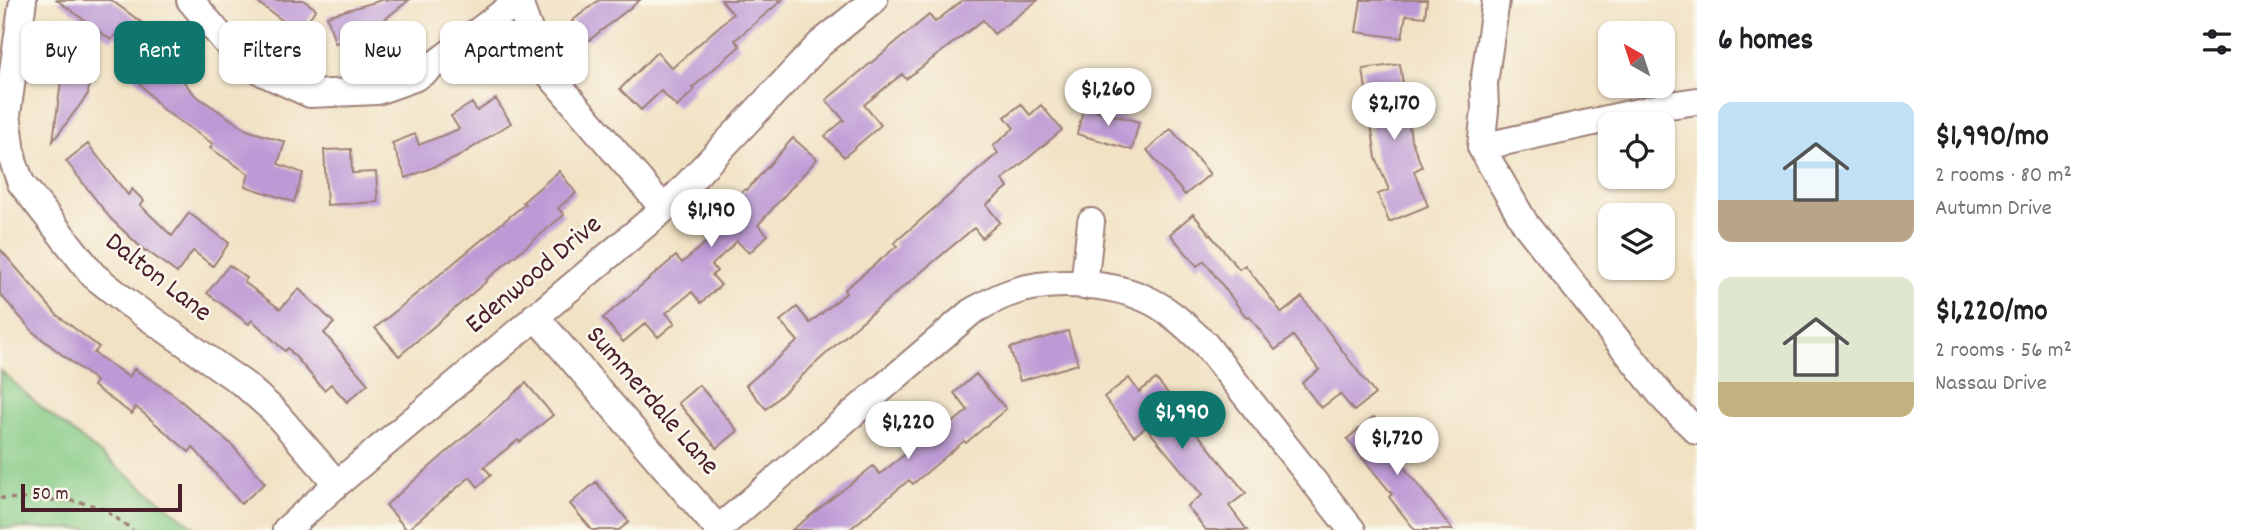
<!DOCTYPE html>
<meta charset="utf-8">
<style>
body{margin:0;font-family:Dekko,sans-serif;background:#f2f2f2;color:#202124;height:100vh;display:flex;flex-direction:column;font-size:26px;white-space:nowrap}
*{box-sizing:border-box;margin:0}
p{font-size:23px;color:#757577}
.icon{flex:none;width:38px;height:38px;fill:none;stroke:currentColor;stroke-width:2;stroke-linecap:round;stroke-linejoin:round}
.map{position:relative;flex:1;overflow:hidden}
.panel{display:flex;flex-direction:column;background:#fff;width:560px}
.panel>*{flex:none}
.hud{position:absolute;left:21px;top:21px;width:665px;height:63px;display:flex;gap:14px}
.needle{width:46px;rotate:321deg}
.buttons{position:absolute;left:1598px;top:21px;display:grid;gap:14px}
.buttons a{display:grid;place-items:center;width:77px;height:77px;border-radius:14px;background:#fff;box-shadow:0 2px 5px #0004;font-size:35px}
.scale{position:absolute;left:21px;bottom:18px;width:161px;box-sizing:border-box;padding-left:7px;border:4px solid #4a1f2b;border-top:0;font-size:19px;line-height:24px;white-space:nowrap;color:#4a1f2b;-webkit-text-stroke:5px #fbf7ec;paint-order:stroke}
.price{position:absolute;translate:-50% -60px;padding:0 16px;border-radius:24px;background:#fff;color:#222;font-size:23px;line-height:46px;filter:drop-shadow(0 2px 4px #0008)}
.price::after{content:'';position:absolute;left:50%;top:42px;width:21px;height:16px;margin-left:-10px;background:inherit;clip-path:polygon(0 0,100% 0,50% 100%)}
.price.current{background:#0f766e;color:#fff}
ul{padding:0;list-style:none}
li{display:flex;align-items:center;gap:21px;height:175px;padding:0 21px}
li span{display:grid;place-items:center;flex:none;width:196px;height:140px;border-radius:14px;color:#555}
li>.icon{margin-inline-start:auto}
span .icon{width:84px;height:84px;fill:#fffc;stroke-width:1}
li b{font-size:30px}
h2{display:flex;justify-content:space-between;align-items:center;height:84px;padding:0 21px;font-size:30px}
.chip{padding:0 24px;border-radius:14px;background:#fff;box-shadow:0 2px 5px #0004;font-size:24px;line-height:63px}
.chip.current{background:#0f766e;color:#fff}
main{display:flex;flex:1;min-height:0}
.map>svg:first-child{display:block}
.green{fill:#86cb85;stroke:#687558;stroke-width:2}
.building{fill:#bd9ad5}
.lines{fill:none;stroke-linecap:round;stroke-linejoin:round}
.minor-casing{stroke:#9e8078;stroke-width:30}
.path{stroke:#9e8078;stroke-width:3.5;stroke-dasharray:5 5;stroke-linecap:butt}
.minor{stroke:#fff;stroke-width:26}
.labels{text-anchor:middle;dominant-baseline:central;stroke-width:5;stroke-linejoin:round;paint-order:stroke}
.street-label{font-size:28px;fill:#4a1f2b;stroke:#fbf7ec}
</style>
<main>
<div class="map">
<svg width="1697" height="530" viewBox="0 0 1697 530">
<rect width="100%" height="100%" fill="#fbf7ec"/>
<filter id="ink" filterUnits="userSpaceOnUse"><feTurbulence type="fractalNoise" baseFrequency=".0143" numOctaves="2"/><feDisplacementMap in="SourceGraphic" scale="14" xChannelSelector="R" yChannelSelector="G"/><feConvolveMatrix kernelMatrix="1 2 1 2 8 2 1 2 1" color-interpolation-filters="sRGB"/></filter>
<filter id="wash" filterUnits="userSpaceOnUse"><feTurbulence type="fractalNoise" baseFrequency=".00686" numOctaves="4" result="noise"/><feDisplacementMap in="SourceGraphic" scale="28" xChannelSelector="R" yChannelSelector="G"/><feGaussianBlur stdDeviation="1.57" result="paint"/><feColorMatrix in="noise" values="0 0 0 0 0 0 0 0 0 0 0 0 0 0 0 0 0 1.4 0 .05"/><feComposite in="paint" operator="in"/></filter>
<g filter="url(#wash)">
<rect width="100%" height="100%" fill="#f1e2c4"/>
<!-- green -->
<path class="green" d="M0,370L42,408L198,530L0,528Z"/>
<g id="blocks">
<!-- building -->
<path class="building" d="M57,0H111L141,22L126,43L115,35L111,40Z
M254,0H303L316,9L299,32Z
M382,0H409L380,23L382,29L335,43L327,16Z
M599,0H640L588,41L572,21Z
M721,0H782L735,40L740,46L692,88L694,90L677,107L661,91L641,110L620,89L657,52L672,68L733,14Z
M963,0H1038L994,34L983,20L906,79L902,74L864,105L881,125L844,157L825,136L844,120L826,100L929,15L935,22Z
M1361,0H1427L1425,17L1406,15L1402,38L1356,32Z
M155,55H161L195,95L247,130L285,142L278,164L303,173L294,202L245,186L249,174L210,148L213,144L162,109L132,74Z
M1400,64L1411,139L1422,167L1414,171L1428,206L1389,222L1378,194L1389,190L1376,158L1363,69Z
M62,74L90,77L88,94L53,141Z
M496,99L511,123L456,158L406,178L392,143L415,134L419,145L459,129L451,116L472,103L477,111Z
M1021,104L1030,115L1041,105L1062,130L1002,180L1008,187L986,205L1000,222L982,238L974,228L853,329L766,409L746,385L798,341L780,321L797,307L810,323L846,293L844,290L897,246L894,243L998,153L993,146L1014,128L1005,117Z
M1084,107L1139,122L1132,150L1077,134Z
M1171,129L1210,174L1185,195L1147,150Z
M793,138L817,159L758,225L768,235L749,253L737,241L712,265L717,271L712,275L721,285L701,303L692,292L666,313L675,323L658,337L646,323L623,342L603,318L676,256L682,263L717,233L709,225L745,189L747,190Z
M88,144L128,195L132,189L144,201L140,205L172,236L189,213L229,243L213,266L193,251L177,273L146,250L145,251L111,219L66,161Z
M351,149L352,173L376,172L378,202L327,205L324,150Z
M559,171L576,193L558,208L564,215L486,280L487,281L399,356L375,328L525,204L523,202Z
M1193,214L1239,269L1245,265L1282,313L1302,297L1375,394L1354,411L1340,394L1321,408L1302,383L1319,370L1293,336L1275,350L1249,316L1247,318L1204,261L1197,266L1170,234Z
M0,249L57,315L99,347L94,353L129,377L134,369L173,394L232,445L265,483L241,504L193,447L189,452L136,407L132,414L93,386L96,381L33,332L0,294Z
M229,265L247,278L244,282L280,309L299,289L334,323L324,333L368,384L347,402L331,384L324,390L288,348L285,351L252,320L249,324L207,293Z
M1068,331L1078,364L1020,381L1010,348Z
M976,374L1006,409L966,443L964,441L913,484L909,480L849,530H792L873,466L880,474L909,451L899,440L923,419L937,436L968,410L954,393Z
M1129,378L1139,392L1156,379L1176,403L1174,405L1246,493L1229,506L1247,530H1206L1187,506L1202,495L1146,427L1134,436L1104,397Z
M526,383L553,415L520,442L518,440L484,467L491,475L478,487L470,477L407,530L386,505Z
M699,385L738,431L717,448L678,403Z
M1374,417L1406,456L1400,462L1453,530H1415L1389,497L1392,494L1347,439Z
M596,482L629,522L619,530H592L570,504Z"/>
</g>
</g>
<g filter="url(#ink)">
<use href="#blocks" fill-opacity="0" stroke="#9e8078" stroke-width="2"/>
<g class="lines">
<defs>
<path id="minor" d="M23,0L7,114L13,161L21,183L93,275L128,303L245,385L273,410L337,484
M190,0L225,41L241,57L264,73L310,94L377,91L414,78L426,71L518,1
M518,0L535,46L550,75L664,209
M1496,0L1484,83L1485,110L1481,147L1526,225L1666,401L1697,431
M1481,147L1670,105L1697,101
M1084,286L1091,222
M535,316L718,529
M286,530L337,484L664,209L820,44L874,0
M717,530L971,312C984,305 997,297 1010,293C1047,279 1108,282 1144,298C1168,308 1187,327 1205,344L1352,530"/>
</defs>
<!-- minor casing -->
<use href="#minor" class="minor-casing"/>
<!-- path -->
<path class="path" d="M0,498L76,501L102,508L133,530"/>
<!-- minor -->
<use href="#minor" class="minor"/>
</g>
</g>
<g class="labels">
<!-- street labels -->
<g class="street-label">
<text transform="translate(535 276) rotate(-40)">Edenwood Drive</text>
<text transform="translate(157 279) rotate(38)">Dalton Lane</text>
<text transform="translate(651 402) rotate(49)">Summerdale Lane</text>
</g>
</g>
</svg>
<div class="buttons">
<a><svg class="needle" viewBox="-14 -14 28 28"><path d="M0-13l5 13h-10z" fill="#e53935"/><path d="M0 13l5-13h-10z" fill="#757577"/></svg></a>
<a><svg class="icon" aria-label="locate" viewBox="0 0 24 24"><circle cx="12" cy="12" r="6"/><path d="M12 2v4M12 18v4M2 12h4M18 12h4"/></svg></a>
<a><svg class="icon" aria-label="layers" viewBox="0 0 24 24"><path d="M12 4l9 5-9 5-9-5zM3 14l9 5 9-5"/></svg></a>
</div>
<div class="scale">50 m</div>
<b class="price" style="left:1108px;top:128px">$1,260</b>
<b class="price" style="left:1394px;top:142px">$2,170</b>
<b class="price" style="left:711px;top:249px">$1,190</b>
<b class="price current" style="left:1182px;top:451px">$1,990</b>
<b class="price" style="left:908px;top:461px">$1,220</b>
<b class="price" style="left:1397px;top:477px">$1,720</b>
<div class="hud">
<a class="chip">Buy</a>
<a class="chip current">Rent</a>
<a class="chip">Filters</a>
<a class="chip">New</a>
<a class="chip">Apartment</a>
</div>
</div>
<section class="panel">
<h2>6 homes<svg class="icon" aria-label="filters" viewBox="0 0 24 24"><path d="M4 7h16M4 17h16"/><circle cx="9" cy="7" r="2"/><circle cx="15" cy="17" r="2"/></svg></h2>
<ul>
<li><span style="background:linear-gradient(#bfe0f5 70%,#b9a48a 0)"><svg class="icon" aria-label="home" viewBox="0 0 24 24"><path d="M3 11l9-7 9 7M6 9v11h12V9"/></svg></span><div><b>$1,990/mo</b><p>2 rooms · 80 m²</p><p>Autumn Drive</p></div></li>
<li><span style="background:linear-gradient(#dfe7d0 75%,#c2b280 0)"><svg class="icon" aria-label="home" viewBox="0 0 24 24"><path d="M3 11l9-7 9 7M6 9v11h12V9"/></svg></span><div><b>$1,220/mo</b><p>2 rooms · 56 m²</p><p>Nassau Drive</p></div></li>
</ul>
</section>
</main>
